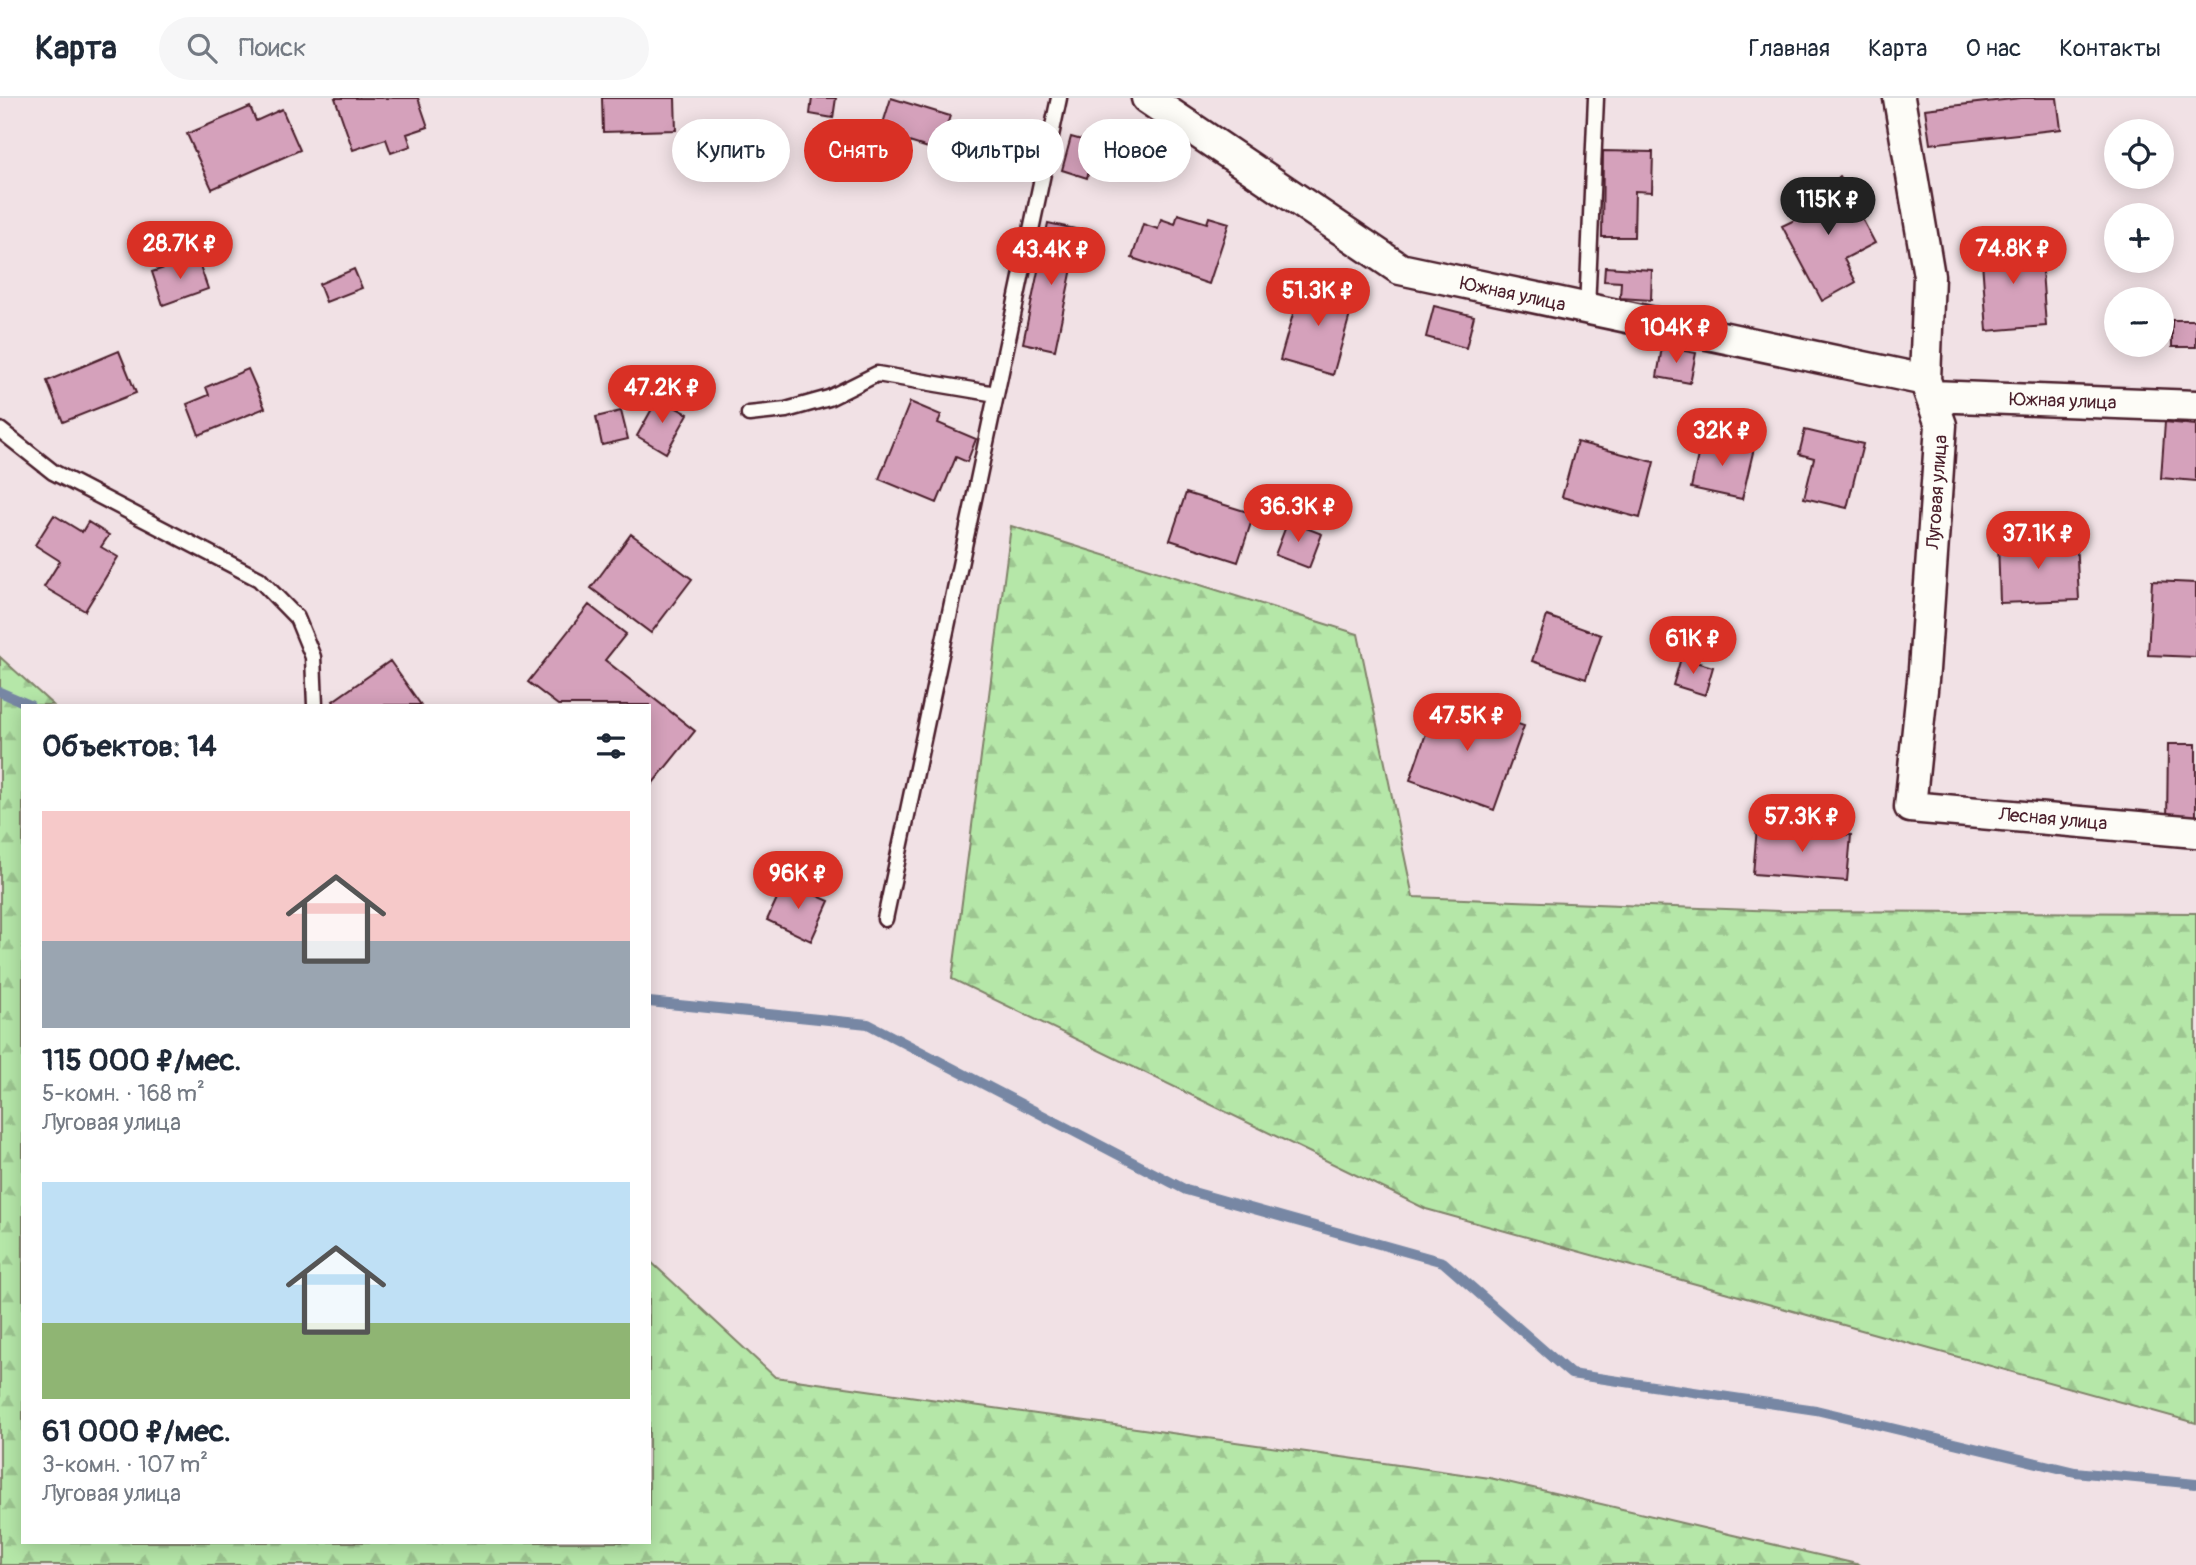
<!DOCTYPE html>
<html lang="ru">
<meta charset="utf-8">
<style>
body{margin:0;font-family:Pangolin,sans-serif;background:#f6f6f7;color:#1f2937;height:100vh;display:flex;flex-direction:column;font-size:26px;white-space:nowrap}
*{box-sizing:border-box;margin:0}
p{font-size:23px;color:#747a83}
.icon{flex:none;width:38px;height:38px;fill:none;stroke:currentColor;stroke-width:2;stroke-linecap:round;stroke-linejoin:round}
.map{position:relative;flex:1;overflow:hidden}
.details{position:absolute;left:21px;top:606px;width:630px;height:840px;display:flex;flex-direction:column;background:#fff;border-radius:0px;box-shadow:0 4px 18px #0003}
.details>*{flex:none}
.top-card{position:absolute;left:672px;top:21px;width:665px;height:63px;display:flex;gap:14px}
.controls{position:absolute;left:2104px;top:21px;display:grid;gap:14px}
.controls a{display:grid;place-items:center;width:70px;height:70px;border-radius:50%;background:#fff;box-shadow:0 4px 18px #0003;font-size:35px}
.price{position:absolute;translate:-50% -60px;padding:0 16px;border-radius:24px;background:#d93025;color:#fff;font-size:23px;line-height:46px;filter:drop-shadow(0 2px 4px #0008)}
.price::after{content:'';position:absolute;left:50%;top:42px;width:21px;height:16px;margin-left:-10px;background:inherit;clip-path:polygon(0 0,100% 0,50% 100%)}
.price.on{background:#222;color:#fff}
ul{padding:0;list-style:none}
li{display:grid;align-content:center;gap:14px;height:371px;padding:0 21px}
li span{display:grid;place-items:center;height:217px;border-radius:0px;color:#555}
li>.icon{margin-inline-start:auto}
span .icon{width:126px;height:126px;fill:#fffc;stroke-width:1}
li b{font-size:30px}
h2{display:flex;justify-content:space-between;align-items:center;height:84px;padding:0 21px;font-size:30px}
.chip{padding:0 24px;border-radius:32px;background:#fff;box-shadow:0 4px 18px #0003;font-size:24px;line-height:63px}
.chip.on{background:#d93025;color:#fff}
header{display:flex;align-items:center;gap:42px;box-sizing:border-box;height:98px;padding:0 35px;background:#fff;border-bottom:2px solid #e0e1e3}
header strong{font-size:33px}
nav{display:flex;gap:38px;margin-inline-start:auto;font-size:24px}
.search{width:490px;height:63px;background:#f6f6f7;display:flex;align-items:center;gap:18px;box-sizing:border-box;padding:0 24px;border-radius:38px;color:#747a83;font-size:26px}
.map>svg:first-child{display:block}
.forest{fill:url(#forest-firs);stroke:#80836a;stroke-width:2}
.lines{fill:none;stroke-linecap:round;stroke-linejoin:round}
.stream{stroke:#7787a4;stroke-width:10}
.building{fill:#d5a1bb;stroke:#4a1f2b;stroke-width:2}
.lane-casing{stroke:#4a1f2b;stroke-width:19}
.street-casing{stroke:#4a1f2b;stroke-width:35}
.lane{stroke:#fdfcf7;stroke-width:14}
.street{stroke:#fdfcf7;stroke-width:30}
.labels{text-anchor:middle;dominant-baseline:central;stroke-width:7;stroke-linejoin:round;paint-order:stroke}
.street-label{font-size:19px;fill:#4a1f2b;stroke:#fdfcf7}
</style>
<header>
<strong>Карта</strong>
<div class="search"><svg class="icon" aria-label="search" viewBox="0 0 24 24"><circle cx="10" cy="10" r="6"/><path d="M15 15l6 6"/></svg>Поиск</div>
<nav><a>Главная</a><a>Карта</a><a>О нас</a><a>Контакты</a></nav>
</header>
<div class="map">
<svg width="2196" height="1467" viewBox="0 0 2196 1467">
<defs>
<pattern id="forest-firs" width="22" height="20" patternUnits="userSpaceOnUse" patternTransform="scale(1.75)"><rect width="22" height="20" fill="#b5e7a8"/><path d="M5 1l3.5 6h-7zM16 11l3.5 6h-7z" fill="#9dc691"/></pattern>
</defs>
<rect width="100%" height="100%" fill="#f1e1e5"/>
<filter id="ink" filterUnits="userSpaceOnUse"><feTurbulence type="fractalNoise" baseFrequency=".0143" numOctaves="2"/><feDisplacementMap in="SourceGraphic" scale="14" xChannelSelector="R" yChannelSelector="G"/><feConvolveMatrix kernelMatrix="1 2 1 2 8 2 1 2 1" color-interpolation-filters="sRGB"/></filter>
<g filter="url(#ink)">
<!-- forest -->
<path class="forest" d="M1011,428L1358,536L1413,799L1779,813L2196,815V1325L1426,1111L952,881Z
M0,559L53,607H23V1444H649V1162L775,1279L1490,1380L1861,1467H0Z"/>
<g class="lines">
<!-- stream -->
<path class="stream" d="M0,594L30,607
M649,904L868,926L1186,1092L1443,1164L1571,1276L1816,1312L2075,1374L2196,1386"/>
</g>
<!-- building -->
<path class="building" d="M335,0H418L428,29L407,36L411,48L391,55L386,41L353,52Z
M602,0H675L676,32L603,34Z
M812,0H836L833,20L810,16Z
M891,0L950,18L938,53L880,35Z
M2021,0H2057L2061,31L1930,46L1925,11Z
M250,9L256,23L282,11L300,52L212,91L187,36Z
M1071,39L1096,46L1087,80L1062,72Z
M1603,53L1653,54L1652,94L1635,93L1634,139H1602Z
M1840,79L1875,145L1844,161L1856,184L1822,203L1782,128L1801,119L1793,105Z
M1178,116L1207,125L1209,119L1229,125L1209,186L1132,160L1143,126L1158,131L1161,121L1175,126Z
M1048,125L1080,132L1055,252L1023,245Z
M2040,144L2046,228L1987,233L1981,149Z
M197,159L208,191L163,207L152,174Z
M1605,169L1652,172L1651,202L1620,200L1621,184L1604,183Z
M354,171L362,190L326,204L319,186Z
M1302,184L1355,199L1333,277L1280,262Z
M1434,208L1474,218L1466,250L1426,239Z
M2172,222H2196V249H2172Z
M1662,249L1696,255L1690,285L1657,279Z
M119,253L136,295L63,324L47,283Z
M248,271L265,310L199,337L187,306L209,297L206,289Z
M658,300L688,316L666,355L637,338Z
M910,304L941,317L938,325L976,341L967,364L956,359L937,405L879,381Z
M621,313L628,341L602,347L596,319Z
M2165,324L2196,327V383L2161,380Z
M1805,332L1863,346L1847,410L1804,400L1814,360L1799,356Z
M1702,338L1754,350L1742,401L1691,390Z
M1577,344L1654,364L1640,420L1562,399Z
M1186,395L1254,416L1238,464L1170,442Z
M54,417L82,434L88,424L109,437L101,449L118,459L85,513L44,489L60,463L35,447Z
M1288,423L1322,436L1309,470L1275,457Z
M631,436L692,481L651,535L591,490Z
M2076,440L2079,502L2000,505L1998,443Z
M2152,483L2196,485V559L2148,557Z
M589,507L626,536L605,562L695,633L649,690V607H558L528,584Z
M1547,518L1601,537L1586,581L1532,563Z
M1681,560L1713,569L1705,597L1673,587Z
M390,563L421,607H336L333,603Z
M1439,598L1524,628L1494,712L1410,682Z
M2168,646H2196V726L2167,725Z
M1757,729L1851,737L1847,783L1753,776Z
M785,783L829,803L811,843L767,822Z"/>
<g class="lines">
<defs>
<path id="lane" d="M1587,212L1596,0
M749,316L786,312L829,300L877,276L996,296
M0,332L53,374L259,481L297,520L313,559L315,607
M885,821L1059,0"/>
<path id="street" d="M1147,0L1400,171L1925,282
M1899,0L1929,178L1925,282L1941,327L1924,572L1910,709L2196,734
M1931,298L2196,308"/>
</defs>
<!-- lane casing -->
<use href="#lane" class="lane-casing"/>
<!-- street casing -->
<use href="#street" class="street-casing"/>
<!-- lane -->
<use href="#lane" class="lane"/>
<!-- street -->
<use href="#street" class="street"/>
</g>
</g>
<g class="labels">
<!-- street labels -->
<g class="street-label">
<text transform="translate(1513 196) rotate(12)">Южная улица</text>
<text transform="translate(2063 303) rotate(2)">Южная улица</text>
<text transform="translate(1937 394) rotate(-86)">Луговая улица</text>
<text transform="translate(2053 721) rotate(5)">Лесная улица</text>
</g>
</g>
</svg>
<div class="controls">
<a><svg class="icon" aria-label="locate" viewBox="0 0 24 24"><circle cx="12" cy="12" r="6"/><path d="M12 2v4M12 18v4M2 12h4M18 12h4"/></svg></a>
<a>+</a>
<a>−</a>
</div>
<b class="price on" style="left:1828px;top:139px">115K ₽</b>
<b class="price" style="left:180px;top:183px">28.7K ₽</b>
<b class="price" style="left:2013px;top:188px">74.8K ₽</b>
<b class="price" style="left:1051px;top:189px">43.4K ₽</b>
<b class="price" style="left:1318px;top:230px">51.3K ₽</b>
<b class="price" style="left:1676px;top:267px">104K ₽</b>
<b class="price" style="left:662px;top:327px">47.2K ₽</b>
<b class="price" style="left:1722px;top:370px">32K ₽</b>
<b class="price" style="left:1298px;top:446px">36.3K ₽</b>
<b class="price" style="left:2038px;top:473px">37.1K ₽</b>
<b class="price" style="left:1693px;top:578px">61K ₽</b>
<b class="price" style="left:1467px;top:655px">47.5K ₽</b>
<b class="price" style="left:1802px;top:756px">57.3K ₽</b>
<b class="price" style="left:798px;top:813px">96K ₽</b>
<div class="top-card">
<a class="chip">Купить</a>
<a class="chip on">Снять</a>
<a class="chip">Фильтры</a>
<a class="chip">Новое</a>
</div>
<section class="details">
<h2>Объектов: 14<svg class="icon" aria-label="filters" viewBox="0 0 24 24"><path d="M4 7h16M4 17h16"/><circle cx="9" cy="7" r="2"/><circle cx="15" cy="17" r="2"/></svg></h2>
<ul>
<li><span style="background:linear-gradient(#f6c9c9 60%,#9aa5b1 0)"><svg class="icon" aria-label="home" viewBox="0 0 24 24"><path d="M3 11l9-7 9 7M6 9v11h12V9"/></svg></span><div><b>115 000 ₽/мес.</b><p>5-комн. · 168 m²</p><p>Луговая улица</p></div></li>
<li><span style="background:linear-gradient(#bfe0f5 65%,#8fb573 0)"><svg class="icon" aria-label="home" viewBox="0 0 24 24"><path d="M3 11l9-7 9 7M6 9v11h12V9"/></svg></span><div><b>61 000 ₽/мес.</b><p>3-комн. · 107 m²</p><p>Луговая улица</p></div></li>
</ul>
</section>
</div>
